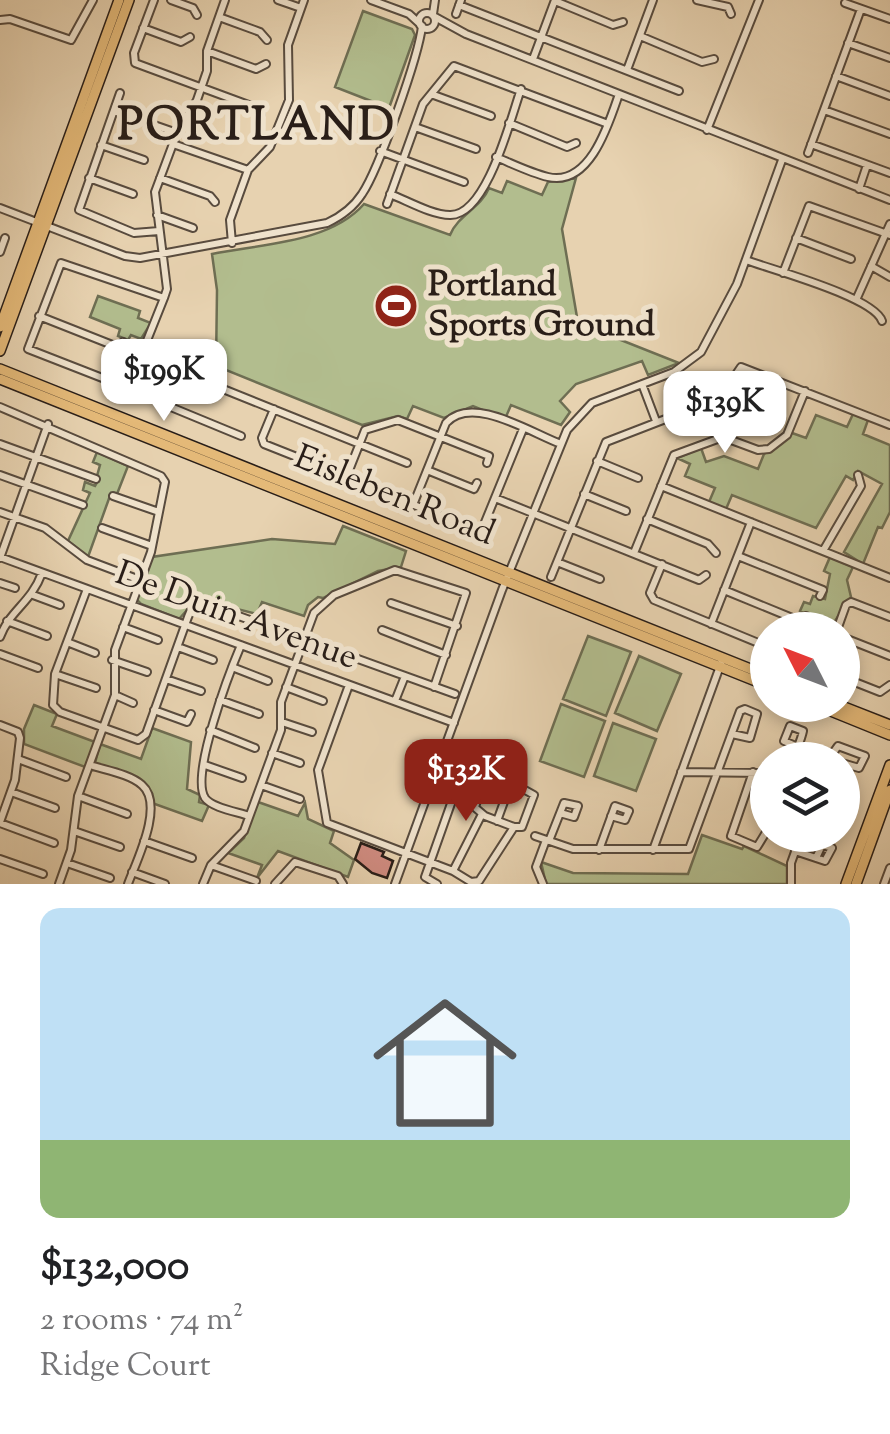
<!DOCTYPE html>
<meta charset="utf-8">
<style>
body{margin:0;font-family:"Sorts Mill Goudy",serif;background:#f2f2f2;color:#202124;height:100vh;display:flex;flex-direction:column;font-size:38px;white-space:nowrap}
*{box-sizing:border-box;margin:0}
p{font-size:32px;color:#757577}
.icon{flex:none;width:55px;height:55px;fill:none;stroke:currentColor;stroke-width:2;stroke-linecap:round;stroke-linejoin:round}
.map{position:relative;height:884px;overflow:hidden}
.details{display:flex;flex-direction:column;background:#fff;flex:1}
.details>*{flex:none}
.needle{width:65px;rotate:312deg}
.tools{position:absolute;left:750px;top:612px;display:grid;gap:20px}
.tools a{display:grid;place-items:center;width:110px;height:110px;border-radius:50%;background:#fff;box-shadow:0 5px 15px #0003;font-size:50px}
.price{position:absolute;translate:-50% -85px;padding:0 22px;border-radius:20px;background:#fff;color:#222;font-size:32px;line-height:65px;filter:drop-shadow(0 2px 5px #0008)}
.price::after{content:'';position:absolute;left:50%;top:60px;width:30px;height:22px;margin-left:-15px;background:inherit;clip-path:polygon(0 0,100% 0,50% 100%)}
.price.active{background:#8f2418;color:#fff}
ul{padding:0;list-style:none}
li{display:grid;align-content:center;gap:20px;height:530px;padding:0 40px}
li span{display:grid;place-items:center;height:310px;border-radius:20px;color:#555}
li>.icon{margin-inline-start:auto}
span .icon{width:180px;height:180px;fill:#fffc;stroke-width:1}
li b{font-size:42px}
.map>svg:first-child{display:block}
.green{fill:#b2bd8e;stroke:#6e6e53;stroke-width:2.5}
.building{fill:#d08c81;stroke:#291e18;stroke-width:2.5}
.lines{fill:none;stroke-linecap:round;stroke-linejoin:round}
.minor-casing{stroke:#584b3e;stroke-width:10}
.major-casing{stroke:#291e18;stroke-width:12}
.minor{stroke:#efe2cc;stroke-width:6}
.major{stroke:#e4b978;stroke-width:9}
.labels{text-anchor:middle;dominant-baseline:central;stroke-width:10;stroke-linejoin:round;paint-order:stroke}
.poi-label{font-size:35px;font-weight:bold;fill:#291e18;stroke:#efe2cc;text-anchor:start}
.street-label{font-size:35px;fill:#291e18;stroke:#efe2cc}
.district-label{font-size:45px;font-weight:bold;letter-spacing:2.5px;fill:#291e18;stroke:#efe2cc}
</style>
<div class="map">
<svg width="890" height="884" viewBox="0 0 890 884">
<rect width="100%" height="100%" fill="#e7d2b0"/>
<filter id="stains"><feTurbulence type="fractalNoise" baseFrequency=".002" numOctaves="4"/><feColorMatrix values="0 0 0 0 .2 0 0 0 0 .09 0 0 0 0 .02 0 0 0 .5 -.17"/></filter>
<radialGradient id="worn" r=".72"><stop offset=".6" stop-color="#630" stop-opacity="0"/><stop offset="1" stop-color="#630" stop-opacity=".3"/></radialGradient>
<!-- green -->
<path class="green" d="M363,11L412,29L415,35L389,108L335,87Z
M576,178L562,229L578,323L679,363L648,375L642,361L576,384L560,401L570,412L561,425L511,405L505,419L473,406L444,418L413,406L407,419L398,416L362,425L216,366L217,290L212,254C261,244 330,243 364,204L450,235C458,215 481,208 489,188L502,193L507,181L542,195L548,182Z
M98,296L140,311L138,318L151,323L141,339L131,335L128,340L118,336L120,329L90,317Z
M853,414L868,420L863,434L890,445V512L882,528L878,527L863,564L844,552L882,484L858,471L853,480L846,476L816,528L732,495L726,509L709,502L715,488L685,476L690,464L677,458L701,448L706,462L724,456L758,469L764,454L792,433L806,438L816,415L847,427Z
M97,452L128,466L117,494L111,493L88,557L68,541L90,493L83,490L85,482L95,486L99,479L97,476L100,465L93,462Z
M343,526L406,551L401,567L378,571L323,598L318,597L308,605L304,616L262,602L257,614L197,599L179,619L141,604L136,599L152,557L272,539L335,544Z
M830,557L853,567L847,580L851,597L829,630H793L796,622L806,625L811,617L800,611L804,602L810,604L813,596L825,599L830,574L824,571Z
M588,636L631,652L606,716L563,699Z
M639,656L681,674L657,731L615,713Z
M561,704L605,721L584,777L540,761Z
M34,705L57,714L52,726L95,742L85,767L24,744V729Z
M613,723L656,739L636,791L594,776Z
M152,728L191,742L187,789L200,795L199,802L209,805L202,821L152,803L143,782L95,763L100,744L141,759Z
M258,802L298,816L305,803L308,819L334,831L330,843L354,860L348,877L278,851L257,878L262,865L228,853L244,838Z
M702,835L742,849L744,846L787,866V884H546L541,862L573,873L688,874Z"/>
<!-- building -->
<path class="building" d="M361,843L384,852L382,856L393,861L387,878L372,873L355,859Z"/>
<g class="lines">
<defs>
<path id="minor" d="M154,0L134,53L135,63L254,107L261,114
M171,0L193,8L197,15
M278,0L301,8
M371,0L409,14L420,24
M697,0L728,7L731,14
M555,1L613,25L623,22
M845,3L890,19
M459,5L679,91
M419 21a8 8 0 1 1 16 0a8 8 0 1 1-16 0Z
M433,14L435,0
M456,14L461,0
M219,17L260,32L267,40
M435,17L466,34L890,200
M0,20L10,19L71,40L93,0
M143,28L181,42L190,37
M640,36L702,62L714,59
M848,43L890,58
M207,51L256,69L266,64
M533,59L555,0
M627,70L653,0
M836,76L890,96
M120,93L79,210L134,233L159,231
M431,94L491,116
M824,110L890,134
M114,111L177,133
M509,123L567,147L576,143
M415,127L476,149
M707,130L759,0
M173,144L248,170
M811,144L890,173
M101,145L144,160
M380,151L464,182
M808,153L861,9
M496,157C513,164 531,173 548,177C590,187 609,123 619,94
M89,178L133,194
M160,178L210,196L215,202
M859,189L867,165
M390,194C408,201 432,215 450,215C487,216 511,117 521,89
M387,204L423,104L454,66L608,124
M0,208L125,256L140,258L327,223C342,216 353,208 362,194C379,169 419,55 422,26
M157,215L193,228
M796,238L851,259
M232,243L230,220L248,170L270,147L289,100L288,45L304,0
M0,252L5,238
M746,260C773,270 874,297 882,321
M871,266L890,277
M783,273L809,206L890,235
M164,298L61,263L28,349L128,388L164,298L167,289L155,192L177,133L197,100L207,71V51L225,0
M856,300L890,224
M39,316L120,348L123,342
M141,356L407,463
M173,369L161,403L241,436
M642,384L656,421
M725,395L763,413L774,410
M0,407L161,476L165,482L151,552L115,650V695L78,796L71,850L59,884
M274,409L262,438L264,444L327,469
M0,444L96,479
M597,461L638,478
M487,463L489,456L398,420L365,430L348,473L352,480L481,532L523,429
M427,470L474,489L477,483
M0,475L83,505
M661,486L890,578
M584,494L626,511
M113,496L156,511
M495,498L699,580L706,575
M413,505L446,423C472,394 531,433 561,444
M0,512L45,528L87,560L140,580
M647,519L708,544L716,553
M102,528L152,546
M823,551L861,486L858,475
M634,553L674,455L723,437L758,450L769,449L787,435L805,391
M738,556L823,590L820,596
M0,557L454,723
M0,558L48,424
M557,562L600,579
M662,564L650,593L654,600L768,647
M551,577L606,442L720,398L741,367L890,425
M0,583L15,588
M87,589L55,674L53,705L60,712L138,740L146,734L188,617L193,605L200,602L455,694
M724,590L802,622L806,616
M33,595L60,605
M391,603L457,626
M7,621L47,636
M711,624L751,522
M123,627L158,640
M382,630L446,655
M837,630L846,605L851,602L890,617
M0,637C10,610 31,603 42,573
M842,637L890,656
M67,642L95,653
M241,645C230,671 190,775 205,798C212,808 238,812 249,816
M178,647L213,660
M0,654L38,668
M112,660L147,672
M232,667L268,681
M55,674L96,688
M842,677L880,692L890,685
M166,679L201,691
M349,685L318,770L327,823L453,871L471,882
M286,687L323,701
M115,695L133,703
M220,700L259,714
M395,701L405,676
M154,710L187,722L191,714
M282,722L312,732
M0,725L18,732L20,738L15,780L0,822
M210,730L255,748
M272,753L300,763
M18,759L66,777
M793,760C796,750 801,741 803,731L790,726L784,741L798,747
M828,760L838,746L865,756L859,768L842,763
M90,765C105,770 130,774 142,785C165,805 136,862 128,884
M205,765L242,778
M681,772L768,773
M753,772L731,836L757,847L768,829
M261,785L300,799
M430,790L472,805L485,816L514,827
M11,792L55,808
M78,796L127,814
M842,799L849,804L842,815
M497,821L509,788L516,785L534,795L522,827H514
M0,823L54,843
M74,831L120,847
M535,836L573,849H689L740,711L745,709L757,714L750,738L732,734
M144,841L192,858
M549,841L564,803L578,806L574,817L560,813
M599,850L615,806L629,811L625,820L611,816
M653,850L723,658
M795,851L825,861L832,848L822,845L816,858
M0,859L43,874
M67,863L110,878
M211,865L256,881
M453,871L482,814
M132,872L165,884
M471,882L479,881L514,827
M203,884L211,865L244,831L281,730V702L314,613L334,595L395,570L466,593L434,687
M275,884L295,862L338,876L343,884
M395,884L502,590L567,430L592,403L674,372L701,352L737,284L782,160
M437,884L425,877L465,764L487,771L475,807
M543,884L536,867L546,840
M791,884V863L801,835
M884,884L890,868"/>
<path id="major" d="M0,327L119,0
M0,351L129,0
M0,369L768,676
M0,379L768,686
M816,705L890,735
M839,705L890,725
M846,884L890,765
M856,884L890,790"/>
</defs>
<!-- minor casing -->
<use href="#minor" class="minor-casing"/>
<!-- major casing -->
<use href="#major" class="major-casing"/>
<!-- minor -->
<use href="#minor" class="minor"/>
<!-- major -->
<use href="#major" class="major"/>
</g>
<!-- icons -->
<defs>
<symbol id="stadium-disc" viewBox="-11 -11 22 22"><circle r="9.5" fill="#8f2418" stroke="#efe2cc"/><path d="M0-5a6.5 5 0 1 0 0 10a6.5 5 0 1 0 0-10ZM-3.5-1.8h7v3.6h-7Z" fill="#fff"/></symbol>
</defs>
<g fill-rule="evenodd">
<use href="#stadium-disc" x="371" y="281" width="50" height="50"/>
</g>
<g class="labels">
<!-- poi labels -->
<g class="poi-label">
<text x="428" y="286">Portland<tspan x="428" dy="40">Sports Ground</tspan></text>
</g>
<!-- street labels -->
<g class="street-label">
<text transform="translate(394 497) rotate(22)">Eisleben Road</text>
<text transform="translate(236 617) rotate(20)">De Duin Avenue</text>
</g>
<!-- district labels -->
<g class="district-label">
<text x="257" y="128">PORTLAND</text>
</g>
</g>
<rect width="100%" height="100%" filter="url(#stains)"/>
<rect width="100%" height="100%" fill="url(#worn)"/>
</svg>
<div class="tools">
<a><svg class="needle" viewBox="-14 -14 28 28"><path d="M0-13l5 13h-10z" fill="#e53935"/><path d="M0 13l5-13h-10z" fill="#757577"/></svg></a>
<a><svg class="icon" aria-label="layers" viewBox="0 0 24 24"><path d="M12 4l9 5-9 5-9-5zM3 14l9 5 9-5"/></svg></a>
</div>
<b class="price" style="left:164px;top:424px">$199K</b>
<b class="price" style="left:725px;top:456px">$139K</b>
<b class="price active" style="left:466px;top:824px">$132K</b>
</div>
<section class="details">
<ul>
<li><span style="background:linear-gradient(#bfe0f5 75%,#8fb573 0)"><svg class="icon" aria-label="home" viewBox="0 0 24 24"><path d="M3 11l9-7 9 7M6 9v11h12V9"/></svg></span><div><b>$132,000</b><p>2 rooms · 74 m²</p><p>Ridge Court</p></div></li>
</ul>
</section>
